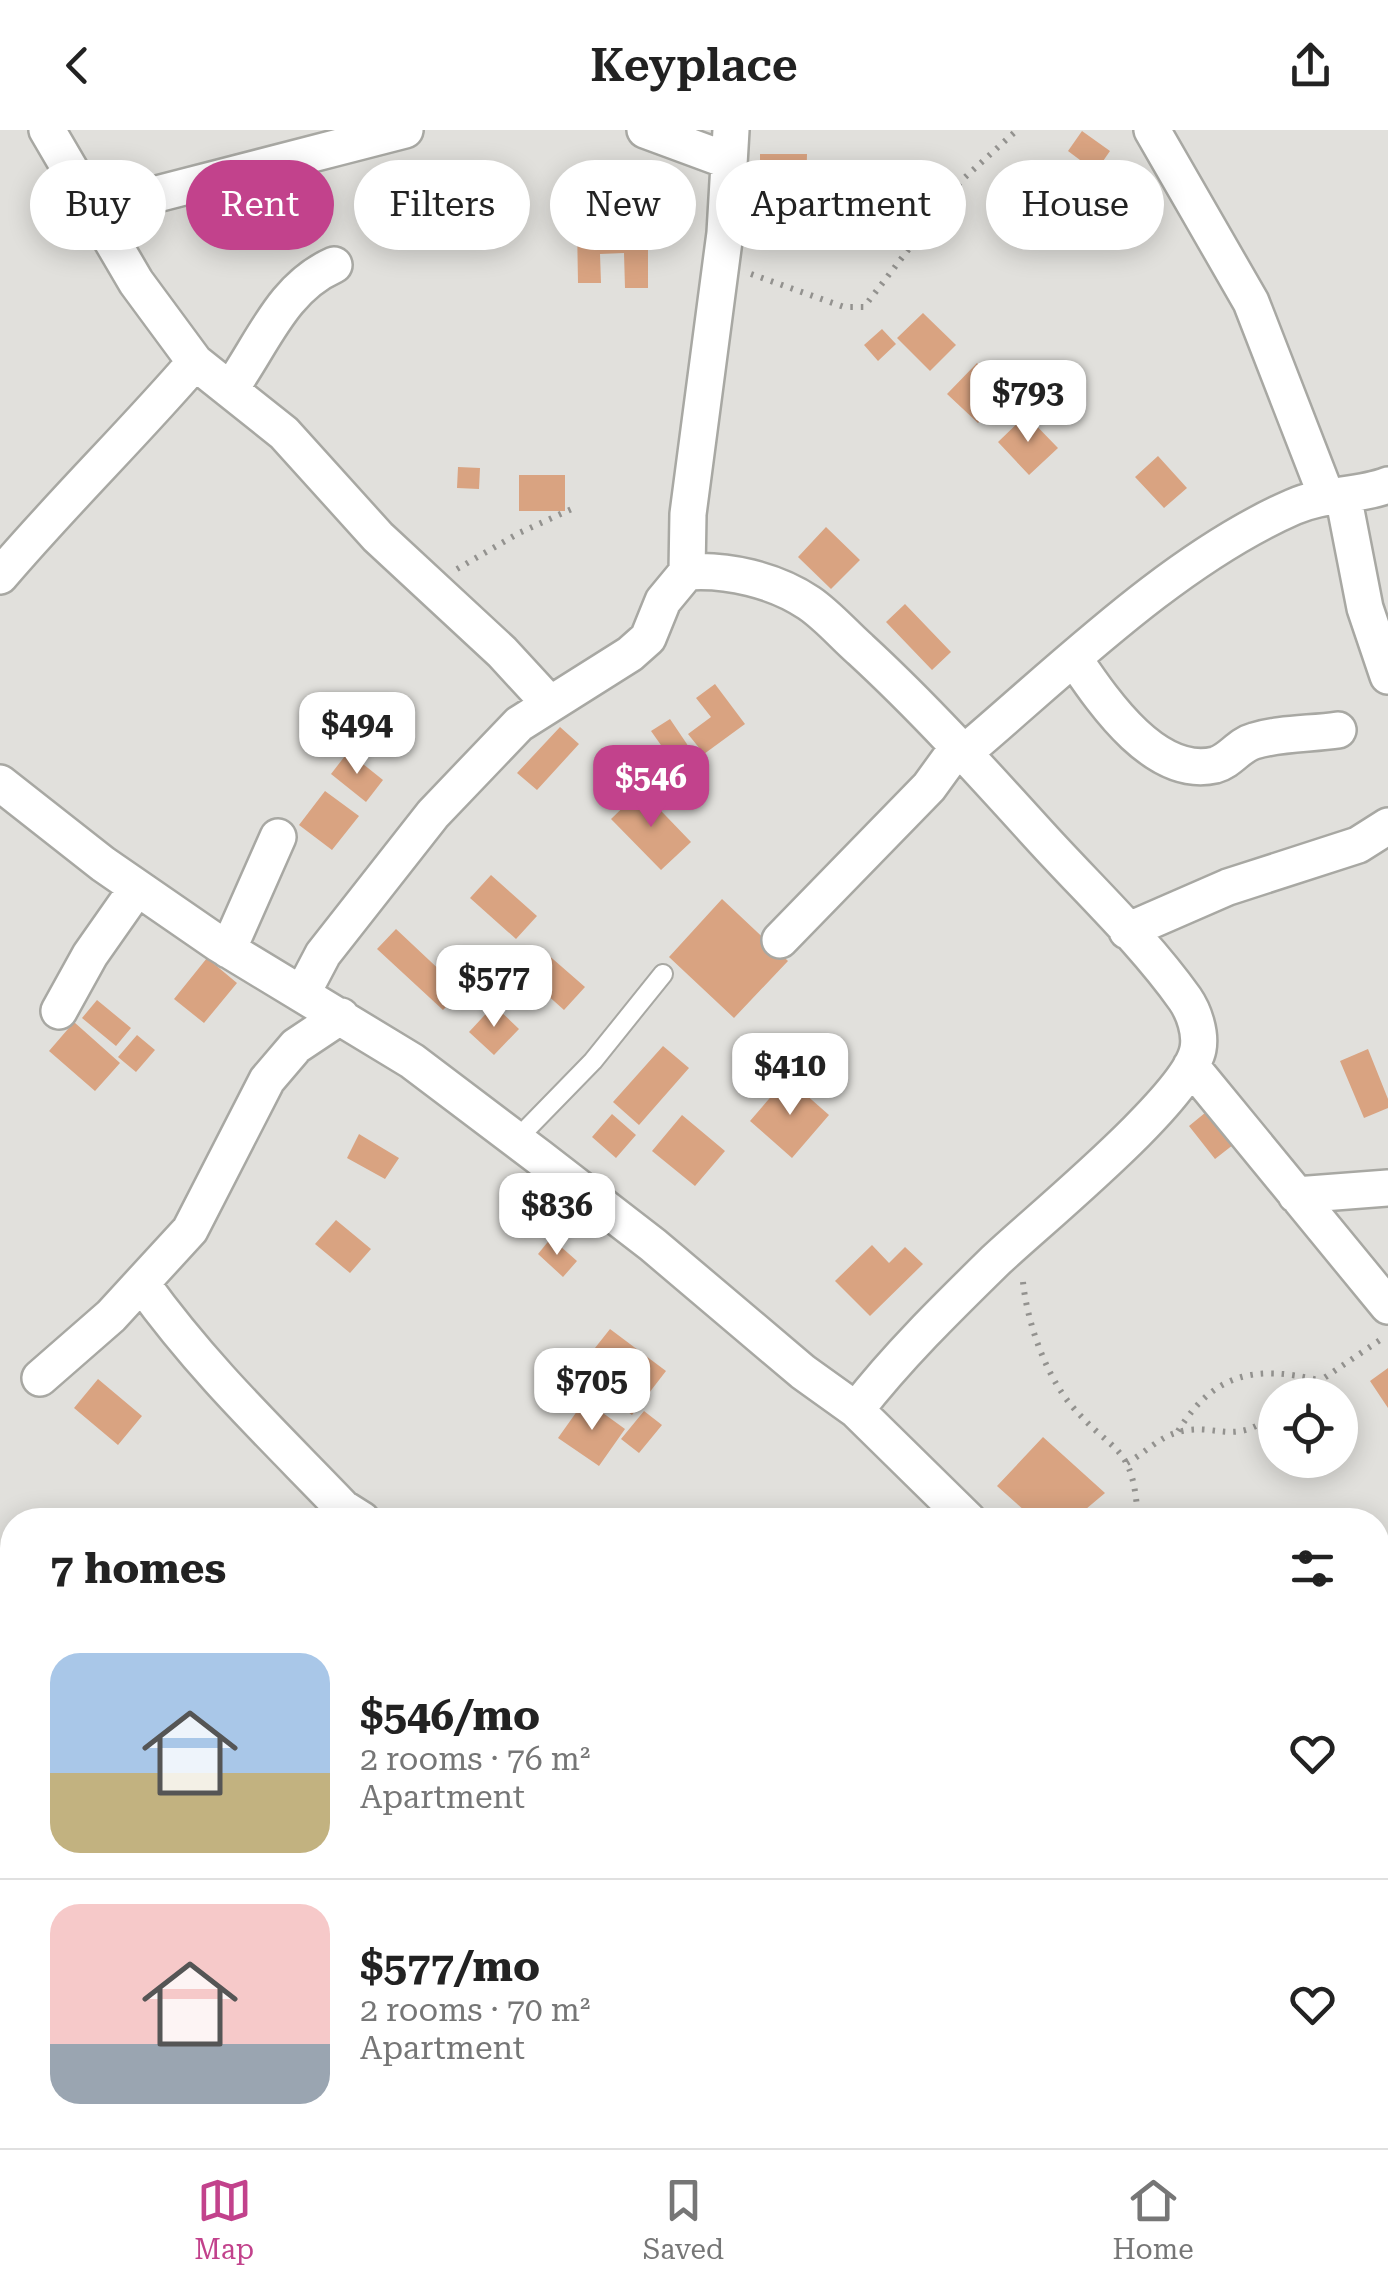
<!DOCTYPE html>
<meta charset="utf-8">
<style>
body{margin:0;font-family:"Roboto Serif",serif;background:#f6f6f6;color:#222;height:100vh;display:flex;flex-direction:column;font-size:38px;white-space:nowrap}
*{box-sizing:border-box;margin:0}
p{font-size:32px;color:#767676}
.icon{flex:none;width:55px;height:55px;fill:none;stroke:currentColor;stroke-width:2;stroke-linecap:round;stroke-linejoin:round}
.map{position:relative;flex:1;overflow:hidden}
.side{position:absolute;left:0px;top:1378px;width:1390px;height:642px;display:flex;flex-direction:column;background:#fff;border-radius:40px 40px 0 0;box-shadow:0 5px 25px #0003}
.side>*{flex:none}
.banner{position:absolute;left:30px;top:30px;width:1330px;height:90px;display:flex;gap:20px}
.buttons{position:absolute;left:1258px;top:1248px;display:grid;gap:20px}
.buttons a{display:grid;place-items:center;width:100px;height:100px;border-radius:50%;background:#fff;box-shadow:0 5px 25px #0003;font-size:50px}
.price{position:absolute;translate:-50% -85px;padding:0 22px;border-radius:20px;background:#fff;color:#222;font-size:32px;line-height:65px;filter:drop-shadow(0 2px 5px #0008)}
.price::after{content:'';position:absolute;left:50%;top:60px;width:30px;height:22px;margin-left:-15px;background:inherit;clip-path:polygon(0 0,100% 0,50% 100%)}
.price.on{background:#c2428c;color:#fff}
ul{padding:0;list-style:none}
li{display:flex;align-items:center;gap:30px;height:250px;padding:0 50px}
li+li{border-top:2px solid #e0e0e0}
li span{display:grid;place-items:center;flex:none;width:280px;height:200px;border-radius:30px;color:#555}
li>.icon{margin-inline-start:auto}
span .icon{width:120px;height:120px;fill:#fffc;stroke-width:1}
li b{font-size:42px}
h2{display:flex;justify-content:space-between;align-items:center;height:120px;padding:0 50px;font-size:42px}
.chip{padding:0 35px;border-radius:45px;background:#fff;box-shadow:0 5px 25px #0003;font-size:35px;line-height:90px}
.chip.on{background:#c2428c;color:#fff}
header{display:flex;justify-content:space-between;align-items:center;height:130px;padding:0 50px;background:#fff;font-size:45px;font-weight:600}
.menu{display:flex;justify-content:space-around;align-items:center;height:140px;border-top:2px solid #e0e0e0;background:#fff;font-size:28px;color:#767676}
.menu a{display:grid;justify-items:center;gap:5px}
.menu .on{color:#c2428c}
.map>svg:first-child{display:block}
.building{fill:#d9a381}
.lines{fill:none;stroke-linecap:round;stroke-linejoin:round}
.service-casing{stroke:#a8a8a3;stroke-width:22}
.minor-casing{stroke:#a8a8a3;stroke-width:40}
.path{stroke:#93928f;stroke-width:6;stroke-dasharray:2.5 8;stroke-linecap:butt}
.service{stroke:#fff;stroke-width:18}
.minor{stroke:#fff;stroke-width:35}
</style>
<header><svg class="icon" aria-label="back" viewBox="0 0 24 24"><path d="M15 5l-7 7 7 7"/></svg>Keyplace<svg class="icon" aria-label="share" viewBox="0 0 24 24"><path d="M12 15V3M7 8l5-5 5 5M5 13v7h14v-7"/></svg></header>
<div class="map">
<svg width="1388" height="2018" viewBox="0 0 1388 2018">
<rect width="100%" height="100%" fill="#e1e0dc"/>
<!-- building -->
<path class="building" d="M1082,1L1110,21L1085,57L1069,46L1080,30L1068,21Z
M760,24H807L806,62H760Z
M648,94V158H625L624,123L600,124L601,153H578L577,95Z
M923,183L956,215L930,241L897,208Z
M882,199L896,214L878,231L864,215Z
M977,233L1007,262L978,293L947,264Z
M1026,285L1058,318L1029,345L998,312Z
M1158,326L1187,358L1164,378L1135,347Z
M458,337L480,338L479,359L457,358Z
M519,345H565V381H519Z
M826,397L860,430L831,459L798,427Z
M905,474L951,522L932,540L886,492Z
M715,554L745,594L704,624L688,604L711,587L696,568Z
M670,589L693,623L675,635L651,601Z
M560,597L579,614L537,660L517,643Z
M348,622L383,650L366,672L331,644Z
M641,660L691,712L661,740L611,689Z
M325,661L359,686L332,720L299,695Z
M491,745L537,786L516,809L470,768Z
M722,769L788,831L734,888L669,827Z
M396,799L462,861L443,880L377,819Z
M546,823L585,857L564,880L526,846Z
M207,828L237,853L204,893L174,869Z
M97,870L131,898L116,916L82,888Z
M494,875L519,899L494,925L469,902Z
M74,892L120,933L95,961L49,921Z
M137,905L155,920L136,942L118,927Z
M663,916L689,938L639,995L613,972Z
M1368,919L1388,969V978L1364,988L1340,931Z
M787,948L829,985L792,1028L750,991Z
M1211,978L1238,1011L1215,1029L1189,996Z
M612,984L636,1005L616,1028L592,1007Z
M682,985L725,1021L695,1056L652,1021Z
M359,1004L399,1028L385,1049L347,1028Z
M336,1090L371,1119L350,1143L315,1114Z
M551,1108L577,1131L563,1147L538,1124Z
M872,1115L889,1133L905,1117L923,1134L870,1186L835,1151Z
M610,1199L666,1241L632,1285L576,1242Z
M1388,1238V1278L1370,1251Z
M98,1249L142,1286L118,1315L74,1278Z
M585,1270L625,1299L599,1336L558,1308Z
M644,1281L662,1295L639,1323L621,1309Z
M1043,1307L1105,1363L1073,1390H1035L997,1356Z
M1378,1458L1388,1475V1613L1378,1596Z"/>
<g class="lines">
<defs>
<path id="service" d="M516,1010L593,931L663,844"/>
<path id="minor" d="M47,0L136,152L195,232L284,303L378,407L502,522L549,573
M645,0L729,31
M1152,0L1251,172L1326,365
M95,80L405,0
M231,258C263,213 282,158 334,135
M1343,365L1365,478L1388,546
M687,442L688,384L725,103L731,0
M0,446C63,372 132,305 195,232
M1075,530C1103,571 1155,649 1215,635C1230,631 1239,615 1254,611C1280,603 1311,604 1338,600
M964,623C1062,540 1174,429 1293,377C1324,363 1357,367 1388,355
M0,653L103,734L219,814L412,931L539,1027L653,1115L803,1242L856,1280L968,1390
M1127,801L1228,757L1358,715L1388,696
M780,810L929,657L958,617
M228,820L278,707
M303,862L323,824L433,684L519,594L630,524L648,508L663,471L687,442C727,439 775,450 809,473C828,486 844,505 860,519C923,577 981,641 1039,705C1087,758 1143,810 1185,869C1194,882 1201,903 1198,919C1189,968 1037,1091 995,1131C947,1178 897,1227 856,1280
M59,881L90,825L137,758
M1191,936L1388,1176
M1296,1065L1388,1058
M142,1154C204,1240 270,1302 343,1378L362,1390
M40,1248L111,1186L190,1100L267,950L296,916L341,886
M1378,1721L1388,1713
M1378,1826L1388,1823
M1378,1868L1388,1882
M793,2008L799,2018"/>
</defs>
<!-- service casing -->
<use href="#service" class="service-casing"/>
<!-- minor casing -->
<use href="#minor" class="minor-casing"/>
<!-- path -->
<path class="path" d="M751,144L844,177H864L962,50L1017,0
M457,439L519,403L576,377
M1023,1152C1027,1191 1045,1244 1071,1275C1115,1327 1133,1311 1138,1390
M1299,1265L1383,1208
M1178,1301C1214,1243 1255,1235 1318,1250
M1127,1333C1143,1324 1159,1308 1175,1303C1215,1290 1233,1319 1275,1283"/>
<!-- service -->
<use href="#service" class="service"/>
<!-- minor -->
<use href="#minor" class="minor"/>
</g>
</svg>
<div class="buttons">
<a><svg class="icon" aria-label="locate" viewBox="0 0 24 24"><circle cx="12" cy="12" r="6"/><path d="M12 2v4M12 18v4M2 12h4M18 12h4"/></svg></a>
</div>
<b class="price" style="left:1028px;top:315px">$793</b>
<b class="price" style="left:357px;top:647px">$494</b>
<b class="price on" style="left:651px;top:700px">$546</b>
<b class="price" style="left:494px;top:900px">$577</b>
<b class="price" style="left:790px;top:988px">$410</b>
<b class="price" style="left:557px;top:1128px">$836</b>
<b class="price" style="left:592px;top:1303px">$705</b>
<div class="banner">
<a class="chip">Buy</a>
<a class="chip on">Rent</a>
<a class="chip">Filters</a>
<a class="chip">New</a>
<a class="chip">Apartment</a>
<a class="chip">House</a>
</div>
<section class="side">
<h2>7 homes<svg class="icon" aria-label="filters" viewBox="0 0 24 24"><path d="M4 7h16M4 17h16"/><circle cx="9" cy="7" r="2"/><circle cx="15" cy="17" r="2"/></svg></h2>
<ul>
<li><span style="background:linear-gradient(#a9c7e8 60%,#c2b280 0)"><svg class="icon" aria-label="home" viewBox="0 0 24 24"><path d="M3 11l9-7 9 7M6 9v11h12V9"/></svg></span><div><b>$546/mo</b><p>2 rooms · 76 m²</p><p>Apartment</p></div><svg class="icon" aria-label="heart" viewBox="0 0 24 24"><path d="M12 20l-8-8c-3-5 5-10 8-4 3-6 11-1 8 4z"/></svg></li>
<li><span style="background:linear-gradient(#f6c9c9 70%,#9aa5b1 0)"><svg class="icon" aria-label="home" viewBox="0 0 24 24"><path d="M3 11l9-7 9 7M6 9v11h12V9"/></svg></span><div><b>$577/mo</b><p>2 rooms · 70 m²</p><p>Apartment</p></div><svg class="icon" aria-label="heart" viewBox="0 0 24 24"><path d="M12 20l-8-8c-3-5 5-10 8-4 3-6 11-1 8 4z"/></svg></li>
</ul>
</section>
</div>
<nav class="menu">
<a class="on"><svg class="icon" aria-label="map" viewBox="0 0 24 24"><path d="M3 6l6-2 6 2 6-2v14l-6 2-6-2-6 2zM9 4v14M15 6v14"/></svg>Map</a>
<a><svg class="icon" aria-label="saved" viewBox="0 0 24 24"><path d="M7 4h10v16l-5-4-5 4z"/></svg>Saved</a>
<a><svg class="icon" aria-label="home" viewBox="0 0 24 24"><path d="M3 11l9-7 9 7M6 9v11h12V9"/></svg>Home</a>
</nav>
